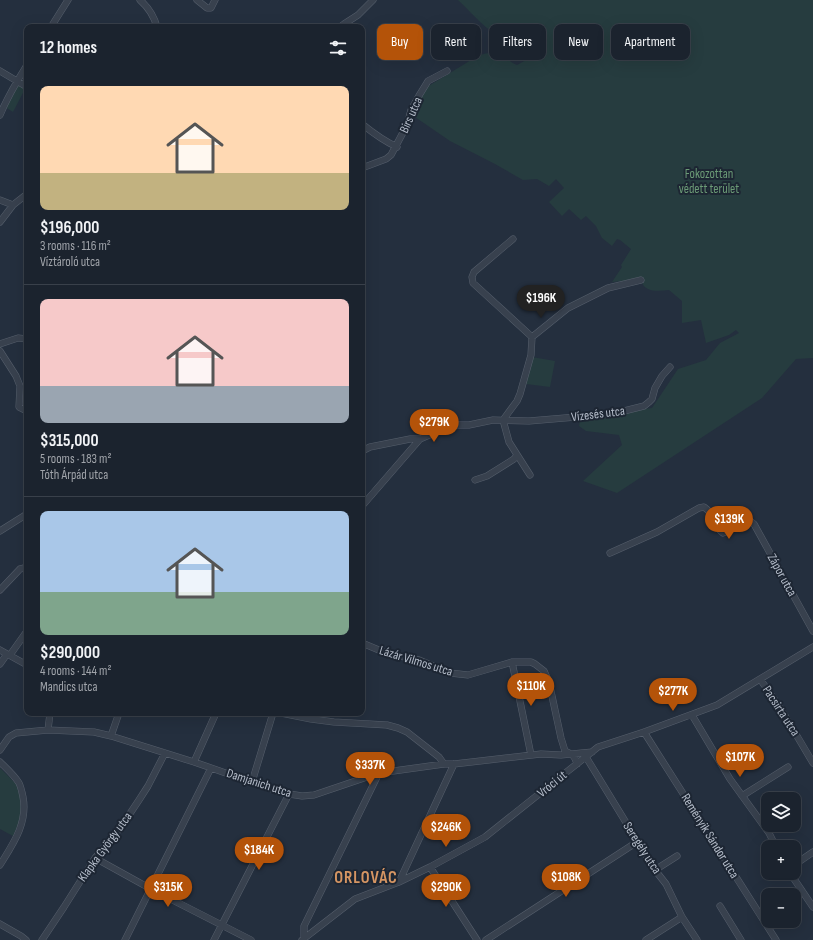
<!DOCTYPE html>
<meta charset="utf-8">
<style>
body{margin:0;font-family:"Sofia Sans Condensed",sans-serif;background:#242b36;color:#f1f3f6;height:100vh;display:flex;flex-direction:column;font-size:15px;white-space:nowrap}
*{box-sizing:border-box;margin:0}
p{font-size:13px;color:#a0a4aa}
.icon{flex:none;width:22px;height:22px;fill:none;stroke:currentColor;stroke-width:2;stroke-linecap:round;stroke-linejoin:round}
.map{position:relative;flex:1;overflow:hidden}
.panel{position:absolute;left:24px;top:24px;width:341px;height:692px;display:flex;flex-direction:column;background:#1b232e;border-radius:8px;box-shadow:0 4px 16px #0002,0 0 0 1px #39404a}
.panel>*{flex:none}
.top-card{position:absolute;left:377px;top:24px;width:376px;height:36px;display:flex;gap:8px}
.tools{position:absolute;left:761px;top:792px;display:grid;gap:8px}
.tools a{display:grid;place-items:center;width:40px;height:40px;border-radius:8px;background:#1b232e;box-shadow:0 4px 16px #0002,0 0 0 1px #39404a;font-size:20px}
.price{position:absolute;translate:-50% -34px;padding:0 9px;border-radius:14px;background:#b45309;color:#fff;font-size:13px;line-height:26px;filter:drop-shadow(0 1px 2px #0008)}
.price::after{content:'';position:absolute;left:50%;top:24px;width:12px;height:9px;margin-left:-6px;background:inherit;clip-path:polygon(0 0,100% 0,50% 100%)}
.price.selected{background:#222;color:#fff}
ul{padding:0;list-style:none}
li{display:grid;align-content:center;gap:8px;height:212px;padding:0 16px}
li+li{border-top:1px solid #39404a}
li span{display:grid;place-items:center;height:124px;border-radius:8px;color:#555}
li>.icon{margin-inline-start:auto}
span .icon{width:72px;height:72px;fill:#fffc;stroke-width:1}
li b{font-size:17px}
h2{display:flex;justify-content:space-between;align-items:center;height:48px;padding:0 16px;font-size:17px}
.tag{padding:0 14px;border-radius:8px;background:#1b232e;box-shadow:0 4px 16px #0002,0 0 0 1px #39404a;font-size:14px;line-height:36px}
.tag.selected{background:#b45309;color:#fff}
.map>svg:first-child{display:block}
.green{fill:#263c3f}
.lines{fill:none;stroke-linecap:round;stroke-linejoin:round}
.minor-casing{stroke:#565f6c;stroke-width:7}
.minor{stroke:#38414e;stroke-width:6}
.labels{text-anchor:middle;dominant-baseline:central;stroke-width:4;stroke-linejoin:round;paint-order:stroke}
.street-label{font-size:13px;fill:#b4bcc9;stroke:#1d2633}
.park-label{font-size:13px;fill:#6b9a76;stroke:#1d2633}
.district-label{font-size:17px;font-weight:bold;letter-spacing:1px;fill:#d59563;stroke:#1d2633}
</style>
<div class="map">
<svg width="813" height="940" viewBox="0 0 813 940">
<rect width="100%" height="100%" fill="#242f3e"/>
<!-- green -->
<path class="green" d="M458,0H813V358L796,359L762,398L617,493L583,481L622,445L619,435L586,431L579,426L580,421L616,417L637,410L652,408L678,369L706,360L720,343L739,333L736,330L729,335L706,343L701,320L682,323V301L669,290C659,291 647,293 642,283L630,286L634,280L612,282L622,267L621,265L631,249L620,240L617,239L612,246L602,238L596,226L586,216L581,220L569,209L562,216L549,202L564,188L556,179L549,186L537,179L523,180L495,164L450,141L415,117V110L427,87L476,57C486,52 496,51 506,58C510,61 513,64 517,65L530,58C517,46 501,39 487,28C476,19 468,9 458,0Z
M17,84L25,89L13,112L5,107Z
M532,357L555,361L550,387L526,384Z
M0,768L17,785L19,790L22,804L20,821L13,836L0,829Z"/>
<g class="lines">
<defs>
<path id="minor" d="M140,0C148,7 154,16 157,27
M197,0L207,8H211L215,0
M51,27L68,0
M340,27L344,24L358,15L373,0
M0,71L27,87
M0,115C7,98 17,81 27,65
M362,124C373,133 384,141 397,147
M362,168L386,159L391,155L407,125L411,110L420,94L428,81L447,71
M0,200L13,205
M0,222L13,205L27,194
M513,239L474,272L472,277L473,283L532,337
M0,344L18,338L27,339
M0,351L16,376L20,386L19,407L27,411
M503,420L517,401L520,394L531,355L532,337L568,308L608,288L641,280
M503,420L509,442L530,475
M362,451L370,447L410,439H420L453,425H469L493,420L529,421L612,414L644,406L649,402L652,399L655,388L662,376L670,367
M475,480L487,476L514,459L517,455
M362,506L420,439
M0,531L27,514
M610,553L657,532L699,508L704,507C715,514 714,527 723,533L728,531L747,521H750L754,524L813,631
M0,590L20,569L24,568L27,569
M362,643L386,653L419,660L450,673L468,675L512,662H531L535,664L544,671L549,682L561,738L565,751C572,754 575,756 577,764
M0,650L27,665
M10,655L27,631
M512,662L531,755
M0,664L7,654
M760,679L781,709L813,763
M281,713L311,719L334,722L387,725L398,728L407,732L439,757L444,764
M692,715L730,779L769,833L776,847
M48,730L50,713
M644,732L776,940
M111,736L119,713
M0,750L9,737L16,733L48,730L94,732L111,736L194,762L283,793L302,796L314,795L379,773L444,764H454L541,754L561,755L592,752
M586,757L655,870L666,884L682,917L697,940
M0,762C6,768 14,775 19,783C21,787 22,792 23,797C28,823 13,844 0,865
M194,762L216,713
M252,782L273,713
M742,796L788,767
M95,858L151,889L251,940
M794,865L813,852
M430,867L477,940
M655,870L677,856
M790,873L813,907
M399,882L454,764
M720,906L741,940
M0,924L21,936L26,940
M304,938V926L379,773
M42,940L64,907L95,858L121,827L139,800L148,786L165,753
M125,940L211,768
M214,940L289,794
M302,940L355,899L399,882L430,867L485,837L598,747L644,732L717,705L813,647
M486,940L637,842
M646,940L682,917"/>
</defs>
<!-- minor casing -->
<use href="#minor" class="minor-casing"/>
<!-- minor -->
<use href="#minor" class="minor"/>
</g>
<g class="labels">
<!-- street labels -->
<g class="street-label">
<text transform="translate(411 115) rotate(-66)">Birs utca</text>
<text transform="translate(598 414) rotate(-7)">Vízesés utca</text>
<text transform="translate(782 575) rotate(61)">Zápor utca</text>
<text transform="translate(416 661) rotate(17)">Lázár Vilmos utca</text>
<text transform="translate(781 711) rotate(57)">Pacsirta utca</text>
<text transform="translate(259 783) rotate(18)">Damjanich utca</text>
<text transform="translate(552 784) rotate(-39)">Vróci út</text>
<text transform="translate(710 836) rotate(58)">Reményik Sándor utca</text>
<text transform="translate(105 847) rotate(-54)">Klapka György utca</text>
<text transform="translate(642 848) rotate(57)">Seregély utca</text>
</g>
<!-- park labels -->
<g class="park-label">
<text x="709" y="174">Fokozottan<tspan x="709" dy="15">védett terület</tspan></text>
</g>
<!-- district labels -->
<g class="district-label">
<text x="366" y="878">ORLOVÁC</text>
</g>
</g>
</svg>
<div class="tools">
<a><svg class="icon" aria-label="layers" viewBox="0 0 24 24"><path d="M12 4l9 5-9 5-9-5zM3 14l9 5 9-5"/></svg></a>
<a>+</a>
<a>−</a>
</div>
<b class="price selected" style="left:541px;top:319px">$196K</b>
<b class="price" style="left:434px;top:443px">$279K</b>
<b class="price" style="left:729px;top:540px">$139K</b>
<b class="price" style="left:531px;top:707px">$110K</b>
<b class="price" style="left:673px;top:712px">$277K</b>
<b class="price" style="left:740px;top:778px">$107K</b>
<b class="price" style="left:370px;top:786px">$337K</b>
<b class="price" style="left:446px;top:848px">$246K</b>
<b class="price" style="left:259px;top:871px">$184K</b>
<b class="price" style="left:566px;top:898px">$108K</b>
<b class="price" style="left:168px;top:908px">$315K</b>
<b class="price" style="left:446px;top:908px">$290K</b>
<div class="top-card">
<a class="tag selected">Buy</a>
<a class="tag">Rent</a>
<a class="tag">Filters</a>
<a class="tag">New</a>
<a class="tag">Apartment</a>
</div>
<section class="panel">
<h2>12 homes<svg class="icon" aria-label="filters" viewBox="0 0 24 24"><path d="M4 7h16M4 17h16"/><circle cx="9" cy="7" r="2"/><circle cx="15" cy="17" r="2"/></svg></h2>
<ul>
<li><span style="background:linear-gradient(#ffd9b3 70%,#c2b280 0)"><svg class="icon" aria-label="home" viewBox="0 0 24 24"><path d="M3 11l9-7 9 7M6 9v11h12V9"/></svg></span><div><b>$196,000</b><p>3 rooms · 116 m²</p><p>Víztároló utca</p></div></li>
<li><span style="background:linear-gradient(#f6c9c9 70%,#9aa5b1 0)"><svg class="icon" aria-label="home" viewBox="0 0 24 24"><path d="M3 11l9-7 9 7M6 9v11h12V9"/></svg></span><div><b>$315,000</b><p>5 rooms · 183 m²</p><p>Tóth Árpád utca</p></div></li>
<li><span style="background:linear-gradient(#a9c7e8 65%,#7fa58c 0)"><svg class="icon" aria-label="home" viewBox="0 0 24 24"><path d="M3 11l9-7 9 7M6 9v11h12V9"/></svg></span><div><b>$290,000</b><p>4 rooms · 144 m²</p><p>Mandics utca</p></div></li>
</ul>
</section>
</div>
